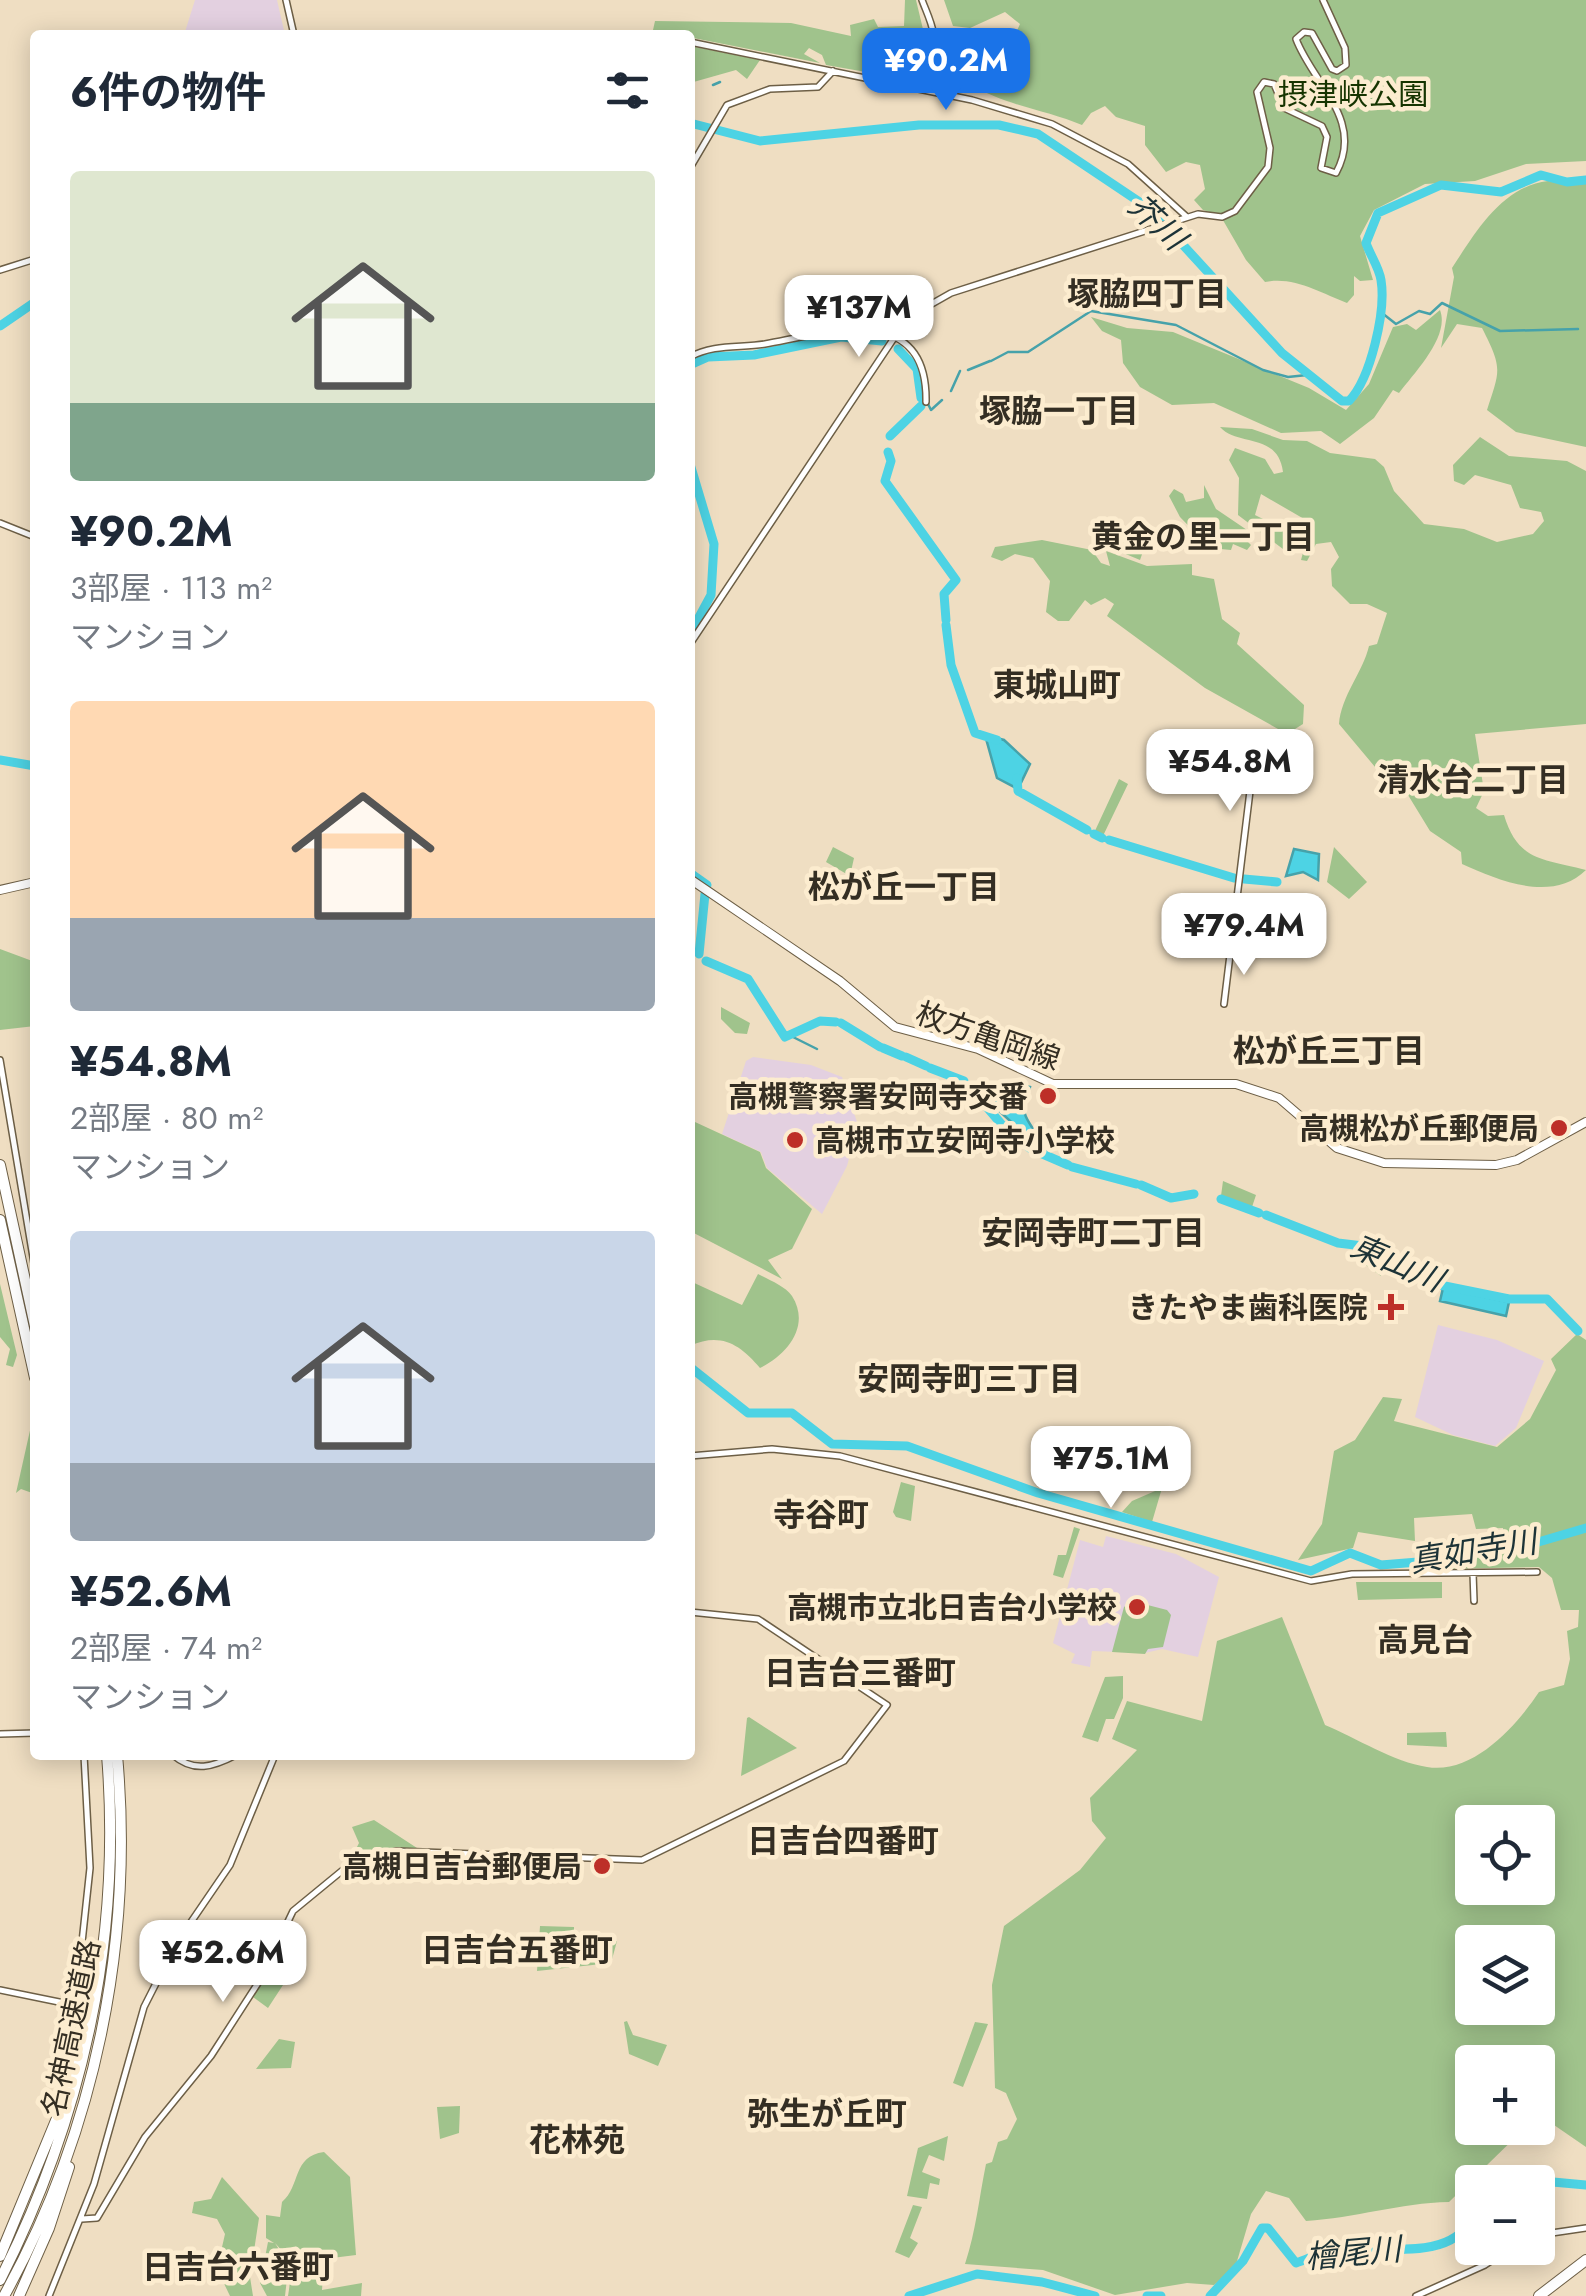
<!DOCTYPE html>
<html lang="ja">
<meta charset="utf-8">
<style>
body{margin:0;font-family:Jost,"Noto Sans JP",sans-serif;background:#f6f6f7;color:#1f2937;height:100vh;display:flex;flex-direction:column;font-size:38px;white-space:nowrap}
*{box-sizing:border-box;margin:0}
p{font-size:32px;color:#747a83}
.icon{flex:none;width:55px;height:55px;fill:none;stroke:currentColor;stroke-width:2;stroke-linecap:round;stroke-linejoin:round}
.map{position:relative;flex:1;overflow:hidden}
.drawer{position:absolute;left:30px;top:30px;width:665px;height:1730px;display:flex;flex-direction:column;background:#fff;border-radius:10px;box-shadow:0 5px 25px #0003}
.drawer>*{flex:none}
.fabs{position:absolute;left:1455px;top:1805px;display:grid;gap:20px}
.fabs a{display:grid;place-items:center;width:100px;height:100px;border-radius:10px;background:#fff;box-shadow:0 5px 25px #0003;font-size:50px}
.price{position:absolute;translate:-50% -85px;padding:0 22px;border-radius:20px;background:#fff;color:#222;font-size:32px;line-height:65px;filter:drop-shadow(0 2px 5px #0008)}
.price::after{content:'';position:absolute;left:50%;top:60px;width:30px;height:22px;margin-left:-15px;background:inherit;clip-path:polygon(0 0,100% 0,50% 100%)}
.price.current{background:#1a73e8;color:#fff}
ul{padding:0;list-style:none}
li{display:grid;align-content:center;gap:20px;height:530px;padding:0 40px}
li span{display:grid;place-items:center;height:310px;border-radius:10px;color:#555}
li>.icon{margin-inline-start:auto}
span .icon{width:180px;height:180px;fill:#fffc;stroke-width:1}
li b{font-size:42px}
h2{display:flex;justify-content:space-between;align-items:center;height:120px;padding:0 40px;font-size:42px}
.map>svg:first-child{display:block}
.education{fill:#e3d0e0}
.green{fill:#a0c38c;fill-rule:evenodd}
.water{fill:#4dd3e4;stroke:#46a2aa;stroke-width:2.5}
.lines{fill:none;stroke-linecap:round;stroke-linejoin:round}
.stream{stroke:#46a2aa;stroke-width:2.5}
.river{stroke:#4dd3e4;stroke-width:9}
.tertiary-casing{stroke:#6d5f46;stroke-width:8}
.primary-casing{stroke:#6d5f46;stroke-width:10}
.motorway-casing{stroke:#6d5f46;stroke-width:12}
.tertiary{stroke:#fff;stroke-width:5}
.primary{stroke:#fff;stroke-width:8}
.motorway{stroke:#fff;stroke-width:10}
.poi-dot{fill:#bd2f28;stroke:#fceccf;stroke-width:4}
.labels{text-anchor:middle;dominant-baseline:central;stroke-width:9;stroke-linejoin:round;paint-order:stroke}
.park-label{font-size:30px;fill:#163400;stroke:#fceccf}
.street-label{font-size:30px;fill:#342e23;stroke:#fceccf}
.poi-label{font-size:30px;font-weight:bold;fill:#342e23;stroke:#fceccf;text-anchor:end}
.water-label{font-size:32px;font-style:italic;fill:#1d3337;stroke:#fceccf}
.neighbourhood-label{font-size:32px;font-weight:bold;fill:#342e23;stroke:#fceccf}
</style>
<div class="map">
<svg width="1586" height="2296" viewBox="0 0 1586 2296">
<rect width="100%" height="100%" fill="#efdec2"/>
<!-- education -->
<path class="education" d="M195,0H277L285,35H184Z
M753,1057L811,1065L842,1077L858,1125L847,1166L822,1214L767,1168L761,1152L722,1134L746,1061Z
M1438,1325L1497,1340L1544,1361L1516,1428L1495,1446L1453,1435L1415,1417Z
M1106,1536L1176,1554L1219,1577L1198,1657L1162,1649L1145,1653L1092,1651L1090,1667L1071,1663L1075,1654L1053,1643L1080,1540L1103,1547Z"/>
<!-- green -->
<path class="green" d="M905,0H916L927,46L883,75L826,65L822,55L809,48L804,54L820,63L653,30L655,21L791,23L851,36L850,25L874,19L878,27L904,26Z
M944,0H1586V161L1526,164L1475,181L1425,184L1374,210L1360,236L1373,280L1360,281L1354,276V295L1347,303C1321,293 1294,276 1265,282L1246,260L1220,215L1203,210L1194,200L1205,189L1200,165L1186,162L1166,172L1145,145V126L1116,117L1105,106L1091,113L1082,125C1047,110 1002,105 971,84C976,53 991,51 1015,35L1020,24L1005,12L970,28L953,26Z
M690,46L760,60L747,79L736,70L690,83Z
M1548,181L1586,183V447L1516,432L1487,410C1500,370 1503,369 1482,328L1457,324L1441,348L1454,277L1452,268C1475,233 1502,186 1548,181Z
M1440,310C1450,336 1416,371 1399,393L1393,390L1374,418L1340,444L1321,431L1281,433L1214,403L1172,405L1140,387L1123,363L1121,340L1102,331L1091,317L1127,328L1173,332L1309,388L1346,410L1369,384L1393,327L1407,324L1416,330Z
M1220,427L1252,429L1283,440L1307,441L1330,453L1375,459L1384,467L1394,491L1424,524L1464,529L1497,542L1533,534L1544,521L1541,512L1520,508L1511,485L1475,475L1464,485L1454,481L1453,465L1480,437L1509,456L1567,461L1586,471V724L1475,734L1484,791L1476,808L1488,816L1504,815C1518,862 1544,859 1586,870C1552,903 1500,881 1462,864L1461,852L1430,831L1408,795L1396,792L1339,724C1341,696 1363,672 1369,646L1377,644L1387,613L1367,604H1350L1332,586L1331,569L1339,557L1331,542L1316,544L1307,561L1301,560L1311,523L1261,494L1255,515L1289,532L1291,548L1287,552L1238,515L1239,478L1229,460L1235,448L1265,459L1274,474L1283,472C1278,432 1238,447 1220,427Z
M1204,485L1216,509L1247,530L1243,537L1251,545L1247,550L1233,544L1231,550L1210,548L1180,517L1169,496L1174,489L1183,494L1186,502L1204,498Z
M1120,535L1147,540L1140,560L1116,550Z
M1042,540L1092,550L1101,563L1110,566L1106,551L1147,566L1192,564V575L1214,579L1222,619L1240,633L1237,644L1304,705L1303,724L1287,734L1205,688L1107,616L1114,604L1105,598L1091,605L1085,600L1069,621H1058L1046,612L1050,581L1033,558L1015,554L1002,561L991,557L995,547Z
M1119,779L1128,784L1102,838L1094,833Z
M833,847L854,858L850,876L826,862Z
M1334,847L1367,882L1349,899L1327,882Z
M0,949L35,962V1026L0,1030Z
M721,1007L750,1023L747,1034L735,1033L721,1019Z
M695,1122L760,1152L766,1168L812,1209L792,1249L768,1260L782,1279L690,1231V1124Z
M1223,1181L1256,1195L1252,1207L1221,1196Z
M1359,1247L1386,1261L1379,1271L1381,1276L1353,1256Z
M758,1274C769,1280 785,1286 792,1296C811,1326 787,1355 760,1368C740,1344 720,1332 690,1346V1281L742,1305Z
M0,1284L17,1355L13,1367L6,1365L10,1349L0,1337Z
M1577,1334L1586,1340V2147L1538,2114V2062H1472V2128H1525L1449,2202C1400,2203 1355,2218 1306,2221L1289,2198L1266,2191L1251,2214L1235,2268L1214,2285L1187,2283L1115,2295L1043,2270L965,2264C976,2231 979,2198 986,2164L992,2162L998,2142L1007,2139L1017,2119L1006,2093L995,2088L992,1985L1004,1926L1080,1870L1106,1838L1092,1821L1090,1798L1137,1750L1112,1739L1127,1701L1202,1721L1217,1641L1282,1617L1325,1725C1356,1738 1394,1762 1427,1767C1473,1775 1517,1725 1539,1692L1564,1685L1570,1659L1567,1631L1578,1627L1579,1610H1561L1552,1578L1539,1567L1444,1569V1564L1463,1549L1504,1545L1503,1528L1476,1529L1472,1514L1414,1518L1415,1541L1358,1532L1353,1548L1298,1560L1322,1524L1334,1451L1355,1440L1383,1397L1402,1399L1394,1421L1497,1447L1530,1419L1556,1370L1551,1359ZM1538,1822V1888H1472V1822ZM1472,1942H1538V2008H1472Z
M31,1426L35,1494L21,1489L16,1493Z
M901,1482L915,1486L911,1521L896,1517L893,1512Z
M1162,1488L1152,1522L1122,1512L1132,1501Z
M1074,1527L1080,1529L1063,1578L1053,1575L1058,1555H1066Z
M1356,1582H1442V1598L1358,1600Z
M1132,1601L1167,1610L1171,1615L1163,1647L1148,1649L1145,1654L1112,1652L1124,1607Z
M1123,1676V1698L1114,1719H1106L1098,1742L1082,1737L1105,1677Z
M749,1717L797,1748L741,1776L747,1718Z
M1446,1732L1447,1747L1407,1745V1733Z
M374,1820L417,1848L380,1850L349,1863L359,1843L352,1827Z
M540,1926L574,1927V1940L598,1944L617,1941L611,1963L537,1971Z
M273,1978L283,1985L268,2008L253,1997L263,1981Z
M627,2021L633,2035L667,2045L658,2066L629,2054L624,2022Z
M975,2022L988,2024L963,2087L953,2083Z
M279,2039L295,2042L291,2068L256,2069Z
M460,2106L459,2133L440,2139L437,2107Z
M543 2142a12 12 0 1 1 24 0a12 12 0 1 1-24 0Z
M948,2136L944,2161L929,2155L922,2172L940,2179L939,2185L930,2183L927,2199L907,2196L918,2148Z
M324,2152L350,2177L356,2255L324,2259L322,2290L362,2283L361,2296H288C292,2273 291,2260 275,2243L285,2259L283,2267L288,2270L285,2296H267L260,2283L268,2242L274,2243L266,2238V2215L280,2217L282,2202C301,2186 292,2156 324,2152Z
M222,2177L259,2218L250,2277L253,2296H230L217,2269L225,2234L217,2219L192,2213L194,2202L211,2199Z
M913,2205L922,2207L910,2238L918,2243L909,2258L895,2252Z"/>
<!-- water -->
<path class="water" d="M948,46L961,63L942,78L936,64Z
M985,735L1004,740L1030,764L1018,789L997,778Z
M1294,849L1319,854L1318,880L1303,872L1286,876Z
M1005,1082L1030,1087C1029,1092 1025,1096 1024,1101C1019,1119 1044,1137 1046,1154L996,1108L994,1095Z
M1443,1288L1509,1302L1506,1316L1440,1301Z"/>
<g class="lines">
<!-- stream -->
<path class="stream" d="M713,85L720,82
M1382,313L1396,324L1419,311L1430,314L1442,303L1500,331L1578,329
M991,361L1008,352H1028L1091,311L1176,325L1263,370L1288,377L1307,375
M968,370L990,361
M951,391L960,371
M921,406L928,404L931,410L942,400
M793,1037L817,1049"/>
<!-- river -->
<path class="river" d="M690,123L760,141L919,125H999L1038,134L1150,209L1282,353L1342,401H1349C1371,378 1386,311 1381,280C1379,267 1370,255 1366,243L1378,213L1441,185L1501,192L1541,175L1567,182L1586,180
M0,326L35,302
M898,349L917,369L921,398
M690,365L708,357L754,355L841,337L882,341
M890,436L921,406
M888,452L891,461L885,481L956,580L944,594L946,620
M690,464L714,544L711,595L690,634
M946,625L951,665L975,733L997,740
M0,760L35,766
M1017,778L1018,791L1087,830
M1094,834L1102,838
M1109,840L1234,878
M690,873L707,885
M1244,879L1277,882
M699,954L705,894
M706,961L748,979L785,1037L820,1021L836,1022
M841,1023L880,1047
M883,1048L902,1056
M906,1057L926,1066
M930,1068L964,1081
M968,1085L1003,1126L1031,1149L1068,1165
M1072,1167L1136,1184
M1141,1185L1171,1198L1194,1194
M1221,1199L1259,1213
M1266,1215L1338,1243L1363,1246L1425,1282L1509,1299H1547L1578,1331
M690,1367L748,1413H792L832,1444L907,1446L1038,1493L1311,1571L1350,1553L1381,1565L1418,1562L1447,1558L1461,1547L1535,1543L1586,1528
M1482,2182L1498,2177L1586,2185
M909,2296L977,2274L1042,2282L1095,2296
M1147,2296H1161
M1210,2296L1243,2261L1262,2228H1268L1296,2263C1308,2259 1321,2252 1333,2250C1375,2243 1447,2265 1472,2219"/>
<defs>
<path id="tertiary" d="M286,0L294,35
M690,42L972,100L1052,124L1128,164L1187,217
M886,83L901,65L929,56C940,37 929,19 922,0
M690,168L727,105L770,89L818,87L833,71
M0,270L35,259
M690,357C713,344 740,348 765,344C827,333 928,300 926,402
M0,523L35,537
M690,644L894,338L921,310L951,293L1198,214L1222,217L1235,211L1268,167L1270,148L1257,92L1264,82L1274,84L1284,108L1322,126L1327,137L1321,168L1336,173C1365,120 1313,84 1296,39L1304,32L1312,33L1332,69L1337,71L1346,65L1345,48L1323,0
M1224,1004L1255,750
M0,1060L35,1269
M690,1456L772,1449L840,1456L1311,1581L1352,1574L1537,1572
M1473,1573L1474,1601
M0,1734L35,1733
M173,1755C194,1773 213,1767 236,1755
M0,1990L64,2003L77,1989L90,1868L84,1755
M82,2219L97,2218L145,2137L211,2056L260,1980L293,1911L349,1865L396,1851L642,1860L844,1761L887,1705L758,1619L690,1612
M1538,2235L1586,2228
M49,2296L94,2184L144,2007L176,1944L230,1865L275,1755
M1416,2296L1485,2265L1511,2248"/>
<path id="primary" d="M690,879L840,981L895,1027L978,1049L1053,1084H1236L1279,1098L1337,1148L1384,1163L1496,1165L1517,1160L1586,1122
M0,890L35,882"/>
<path id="motorway" d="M0,1165L35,1326
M0,1220L35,1378
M0,2256L62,2106L94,1974
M0,2280C83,2116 122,1938 107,1755
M4,2296C95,2132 134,1942 117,1755
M19,2296L49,2228L69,2167
M1539,2296L1586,2260"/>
</defs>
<!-- tertiary casing -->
<use href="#tertiary" class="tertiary-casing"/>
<!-- primary casing -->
<use href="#primary" class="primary-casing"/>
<!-- motorway casing -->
<use href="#motorway" class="motorway-casing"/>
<!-- tertiary -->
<use href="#tertiary" class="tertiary"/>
<!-- primary -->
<use href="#primary" class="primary"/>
<!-- motorway -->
<use href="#motorway" class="motorway"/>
</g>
<!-- markers -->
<g class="poi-dot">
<circle cx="1048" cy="1096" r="10"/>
<circle cx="1559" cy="1128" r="10"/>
<circle cx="795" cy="1140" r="10"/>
<path d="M1386 1292h10v10h10v10h-10v10h-10v-10h-10v-10h10z"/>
<circle cx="1137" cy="1607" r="10"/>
<circle cx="602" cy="1866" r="10"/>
</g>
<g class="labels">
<!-- park labels -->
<g class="park-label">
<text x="1353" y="94">摂津峡公園</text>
</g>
<!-- street labels -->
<g class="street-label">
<text transform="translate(988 1036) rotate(19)">枚方亀岡線</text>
<text transform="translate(71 2028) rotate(-78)">名神高速道路</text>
</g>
<!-- poi labels -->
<g class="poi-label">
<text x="1028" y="1096">高槻警察署安岡寺交番</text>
<text x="1539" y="1128">高槻松が丘郵便局</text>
<text x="815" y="1140" text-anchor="start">高槻市立安岡寺小学校</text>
<text x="1368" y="1307">きたやま歯科医院</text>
<text x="1117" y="1607">高槻市立北日吉台小学校</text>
<text x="582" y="1866">高槻日吉台郵便局</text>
</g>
<!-- water labels -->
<g class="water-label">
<text transform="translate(1157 222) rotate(43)">芥川</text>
<text transform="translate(1397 1263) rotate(23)">東山川</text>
<text transform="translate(1473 1551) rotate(-9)">真如寺川</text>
<text transform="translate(1353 2253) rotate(-5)">檜尾川</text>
</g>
<!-- neighbourhood labels -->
<g class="neighbourhood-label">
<text x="1147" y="294">塚脇四丁目</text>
<text x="1059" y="411">塚脇一丁目</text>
<text x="1203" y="537">黄金の里一丁目</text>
<text x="1057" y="685">東城山町</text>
<text x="1473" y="780">清水台二丁目</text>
<text x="904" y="887">松が丘一丁目</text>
<text x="1329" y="1051">松が丘三丁目</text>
<text x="1093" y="1233">安岡寺町二丁目</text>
<text x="969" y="1379">安岡寺町三丁目</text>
<text x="821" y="1515">寺谷町</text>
<text x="1425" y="1640">高見台</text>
<text x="860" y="1673">日吉台三番町</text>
<text x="843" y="1841">日吉台四番町</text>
<text x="517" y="1950">日吉台五番町</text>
<text x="827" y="2114">弥生が丘町</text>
<text x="577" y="2140">花林苑</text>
<text x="238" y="2267">日吉台六番町</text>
</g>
</g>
</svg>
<div class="fabs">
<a><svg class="icon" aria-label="locate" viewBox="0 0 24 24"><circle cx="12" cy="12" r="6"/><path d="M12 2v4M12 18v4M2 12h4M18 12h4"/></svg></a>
<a><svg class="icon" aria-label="layers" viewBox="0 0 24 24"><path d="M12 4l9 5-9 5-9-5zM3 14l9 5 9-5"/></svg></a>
<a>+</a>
<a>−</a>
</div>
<b class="price current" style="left:946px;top:113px">¥90.2M</b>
<b class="price" style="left:859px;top:360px">¥137M</b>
<b class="price" style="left:1230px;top:814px">¥54.8M</b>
<b class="price" style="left:1244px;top:978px">¥79.4M</b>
<b class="price" style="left:1111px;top:1511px">¥75.1M</b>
<b class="price" style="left:223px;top:2005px">¥52.6M</b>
<section class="drawer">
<h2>6件の物件<svg class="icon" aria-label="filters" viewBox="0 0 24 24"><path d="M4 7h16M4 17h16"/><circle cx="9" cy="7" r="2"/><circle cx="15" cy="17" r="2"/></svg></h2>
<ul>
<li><span style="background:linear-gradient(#dfe7d0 75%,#7fa58c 0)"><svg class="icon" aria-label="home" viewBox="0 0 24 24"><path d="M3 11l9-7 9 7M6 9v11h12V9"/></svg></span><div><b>¥90.2M</b><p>3部屋 · 113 m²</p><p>マンション</p></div></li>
<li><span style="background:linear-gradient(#ffd9b3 70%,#9aa5b1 0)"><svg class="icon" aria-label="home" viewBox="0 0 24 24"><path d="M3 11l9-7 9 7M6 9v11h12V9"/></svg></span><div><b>¥54.8M</b><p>2部屋 · 80 m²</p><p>マンション</p></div></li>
<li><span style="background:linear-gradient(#c9d6e8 75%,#9aa5b1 0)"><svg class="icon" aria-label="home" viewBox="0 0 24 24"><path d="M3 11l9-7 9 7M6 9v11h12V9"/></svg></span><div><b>¥52.6M</b><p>2部屋 · 74 m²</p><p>マンション</p></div></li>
</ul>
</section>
</div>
